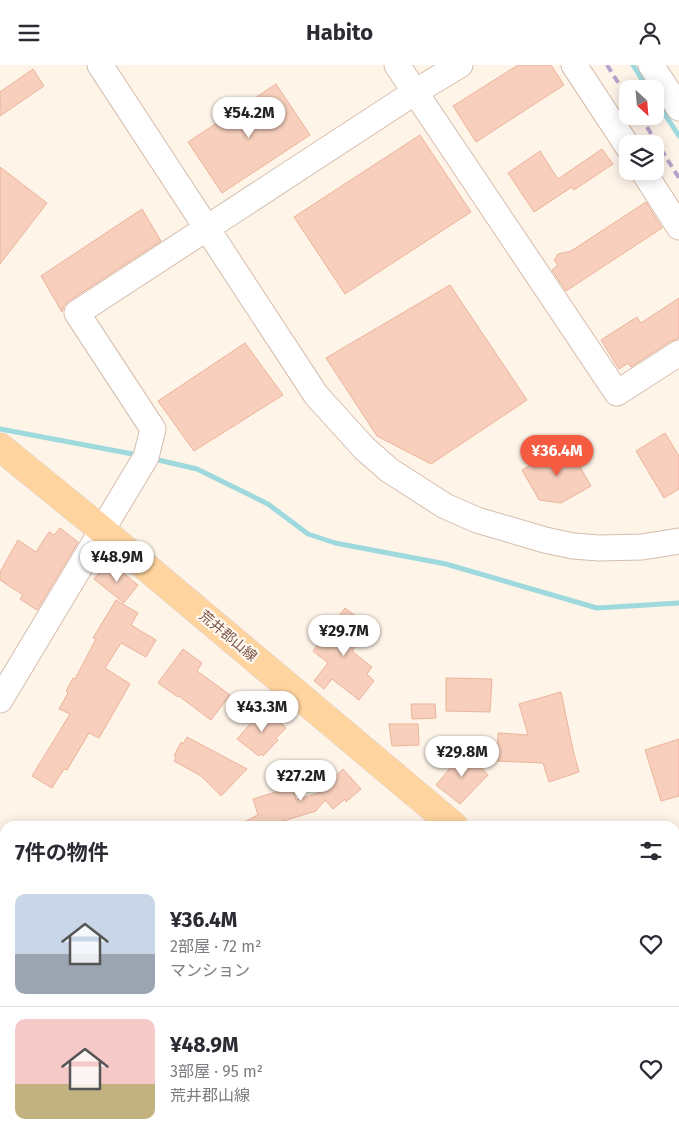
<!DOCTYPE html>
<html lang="ja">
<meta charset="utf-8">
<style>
body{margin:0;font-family:"Fira Sans","Noto Sans JP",sans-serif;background:#f2f2f3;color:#2b2b33;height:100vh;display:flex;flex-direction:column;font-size:19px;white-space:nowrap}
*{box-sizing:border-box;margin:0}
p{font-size:16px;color:#7c7c81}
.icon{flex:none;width:28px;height:28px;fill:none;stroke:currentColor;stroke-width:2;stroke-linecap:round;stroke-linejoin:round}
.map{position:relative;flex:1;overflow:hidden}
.side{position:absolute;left:0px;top:756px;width:680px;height:321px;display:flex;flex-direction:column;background:#fff;border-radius:15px 15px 0 0;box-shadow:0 2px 12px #0003}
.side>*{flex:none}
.needle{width:32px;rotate:154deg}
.buttons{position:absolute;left:619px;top:15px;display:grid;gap:10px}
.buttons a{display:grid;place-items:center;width:45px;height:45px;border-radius:10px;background:#fff;box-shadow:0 2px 12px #0003;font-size:25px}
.price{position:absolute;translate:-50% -42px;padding:0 11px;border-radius:18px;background:#fff;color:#222;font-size:16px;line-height:32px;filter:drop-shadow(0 1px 2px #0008)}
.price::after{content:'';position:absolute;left:50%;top:30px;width:15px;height:11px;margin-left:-8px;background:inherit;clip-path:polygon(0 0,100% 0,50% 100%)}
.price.selected{background:#f55b41;color:#fff}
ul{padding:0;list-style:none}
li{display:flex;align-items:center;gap:15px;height:125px;padding:0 15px}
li+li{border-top:1px solid #e1e1e2}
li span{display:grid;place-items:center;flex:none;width:140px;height:100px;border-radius:10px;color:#555}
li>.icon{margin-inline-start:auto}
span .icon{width:60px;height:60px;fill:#fffc;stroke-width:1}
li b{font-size:21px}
h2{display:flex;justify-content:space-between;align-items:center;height:60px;padding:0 15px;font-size:21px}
header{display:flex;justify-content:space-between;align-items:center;height:65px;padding:0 15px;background:#fff;font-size:22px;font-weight:700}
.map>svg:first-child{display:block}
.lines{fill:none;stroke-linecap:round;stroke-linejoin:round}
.stream{stroke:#9ed9de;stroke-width:5}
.building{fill:#f7cfbc;stroke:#ecb39b}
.minor-casing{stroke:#d5bdae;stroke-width:27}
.major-casing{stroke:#ddd3cf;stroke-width:29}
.minor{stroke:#fff;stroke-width:25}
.major{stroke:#ffd49e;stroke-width:28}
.rail{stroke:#b6a3cb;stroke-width:4;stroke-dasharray:8 5;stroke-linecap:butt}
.labels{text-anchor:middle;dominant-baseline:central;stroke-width:4.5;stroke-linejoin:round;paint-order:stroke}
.street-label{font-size:14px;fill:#7c5748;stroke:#fff8f0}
</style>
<header><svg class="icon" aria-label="menu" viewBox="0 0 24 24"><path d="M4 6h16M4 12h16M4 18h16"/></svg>Habito<svg class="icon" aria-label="person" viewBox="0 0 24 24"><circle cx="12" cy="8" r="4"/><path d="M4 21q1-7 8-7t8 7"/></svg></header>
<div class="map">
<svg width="679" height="1077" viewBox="0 0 679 1077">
<rect width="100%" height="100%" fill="#fef4e8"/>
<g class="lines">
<!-- stream -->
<path class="stream" d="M633,0L648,24
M655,34L679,71
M0,364L138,390
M154,394L197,404L268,439L308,469L335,478L446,499L597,543L679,538"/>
</g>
<!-- building -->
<path class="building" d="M518,0H551L564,20L476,77L453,41Z
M33,4L44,21L0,51V27Z
M276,19L310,70L222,128L188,77Z
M420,70L471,147L345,229L294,152Z
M602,84L613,99L574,125L572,122L534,147L508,108L540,86L558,114Z
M0,102L47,138L0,199Z
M646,137L662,163L566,226L552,205L558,200L554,195L558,189L571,186Z
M142,144L161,176L69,236L64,241L62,247L41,211Z
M450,220L527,335L431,399L377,371L326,293Z
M679,233V273L671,276L631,302L628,298L619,304L601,275L637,252L641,258Z
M245,278L283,330L194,386L158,336Z
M665,368L679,391V424L664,433L636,386Z
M567,379L591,421L561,438L539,435L522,405Z
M60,463L78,477L37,545L20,534L23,530L0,515V507L18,475L36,487L49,467L54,470Z
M104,502L111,508L116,502L138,520L124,538L94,514Z
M116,535L138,548L131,560L156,575L146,592L121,578L105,603L130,619L99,673L89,668L67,705L64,704L52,723L32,711L70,649L59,644L68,628L66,626L73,613L75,614L96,574L93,573Z
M345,543L364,557L357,567L363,572L352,586L372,602L367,609L374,616L359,635L332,614L324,624L314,616L328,598L313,586Z
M183,584L202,598L197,606L230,630L211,655L179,631L178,632L158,618Z
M446,613L492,614L490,647L446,646Z
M561,627L573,685L579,707L549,717L543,698L497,696L498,668L528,670L519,639Z
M411,639H435L436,653L412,654Z
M264,643L286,663L276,673L278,675L263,691L261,689L259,691L237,674Z
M389,659H418L419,680L392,681Z
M187,672L247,704L221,731L201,711L174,696L176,692L174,691L181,677L183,679Z
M679,674V731L661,736L645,685Z
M465,685L488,710L460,739L436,720Z
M343,704L361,724L346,737L345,734L333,744L325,735L316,746L267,761H236L258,750L253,734L292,722L296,735L319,728L318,727Z"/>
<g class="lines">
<defs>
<path id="minor" d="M100,0L316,330L364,383L389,405L445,441L477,455L545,475L573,481L599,483L642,482L679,476
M397,0L617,328L679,288
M574,0L628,82
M651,0L679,43
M643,106L679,162
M0,635L146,392L153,364L77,248L415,27L460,0"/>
<path id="major" d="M0,382L102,465L454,761
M675,991L679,999"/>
</defs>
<!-- minor casing -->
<use href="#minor" class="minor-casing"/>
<!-- major casing -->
<use href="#major" class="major-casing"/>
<!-- minor -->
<use href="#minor" class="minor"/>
<!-- major -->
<use href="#major" class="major"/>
<!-- rail -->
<path class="rail" d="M607,0L628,33
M640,51L679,113"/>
</g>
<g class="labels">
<!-- street labels -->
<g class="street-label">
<text transform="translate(228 571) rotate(40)">荒井郡山線</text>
</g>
</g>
</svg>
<div class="buttons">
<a><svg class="needle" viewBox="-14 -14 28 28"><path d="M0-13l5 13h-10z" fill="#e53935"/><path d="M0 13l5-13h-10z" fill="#7c7c81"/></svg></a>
<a><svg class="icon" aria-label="layers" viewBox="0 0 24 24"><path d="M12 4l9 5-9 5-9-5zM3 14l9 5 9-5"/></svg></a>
</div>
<b class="price" style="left:249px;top:74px">¥54.2M</b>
<b class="price selected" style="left:557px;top:412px">¥36.4M</b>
<b class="price" style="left:117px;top:518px">¥48.9M</b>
<b class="price" style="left:344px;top:592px">¥29.7M</b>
<b class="price" style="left:262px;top:668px">¥43.3M</b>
<b class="price" style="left:462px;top:713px">¥29.8M</b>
<b class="price" style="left:301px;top:737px">¥27.2M</b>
<section class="side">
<h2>7件の物件<svg class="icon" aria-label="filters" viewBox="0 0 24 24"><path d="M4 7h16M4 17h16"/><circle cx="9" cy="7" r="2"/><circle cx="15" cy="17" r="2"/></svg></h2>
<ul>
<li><span style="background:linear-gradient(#c9d6e8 60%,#9aa5b1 0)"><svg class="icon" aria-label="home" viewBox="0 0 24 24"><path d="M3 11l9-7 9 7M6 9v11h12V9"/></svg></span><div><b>¥36.4M</b><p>2部屋 · 72 m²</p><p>マンション</p></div><svg class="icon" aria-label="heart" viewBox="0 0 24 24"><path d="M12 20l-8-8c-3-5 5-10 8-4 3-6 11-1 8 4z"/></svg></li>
<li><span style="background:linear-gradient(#f6c9c9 65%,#c2b280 0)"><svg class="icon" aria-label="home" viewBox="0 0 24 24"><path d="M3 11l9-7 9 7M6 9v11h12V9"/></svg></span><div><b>¥48.9M</b><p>3部屋 · 95 m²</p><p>荒井郡山線</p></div><svg class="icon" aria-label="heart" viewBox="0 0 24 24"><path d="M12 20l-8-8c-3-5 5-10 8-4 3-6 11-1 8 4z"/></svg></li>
</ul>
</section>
</div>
